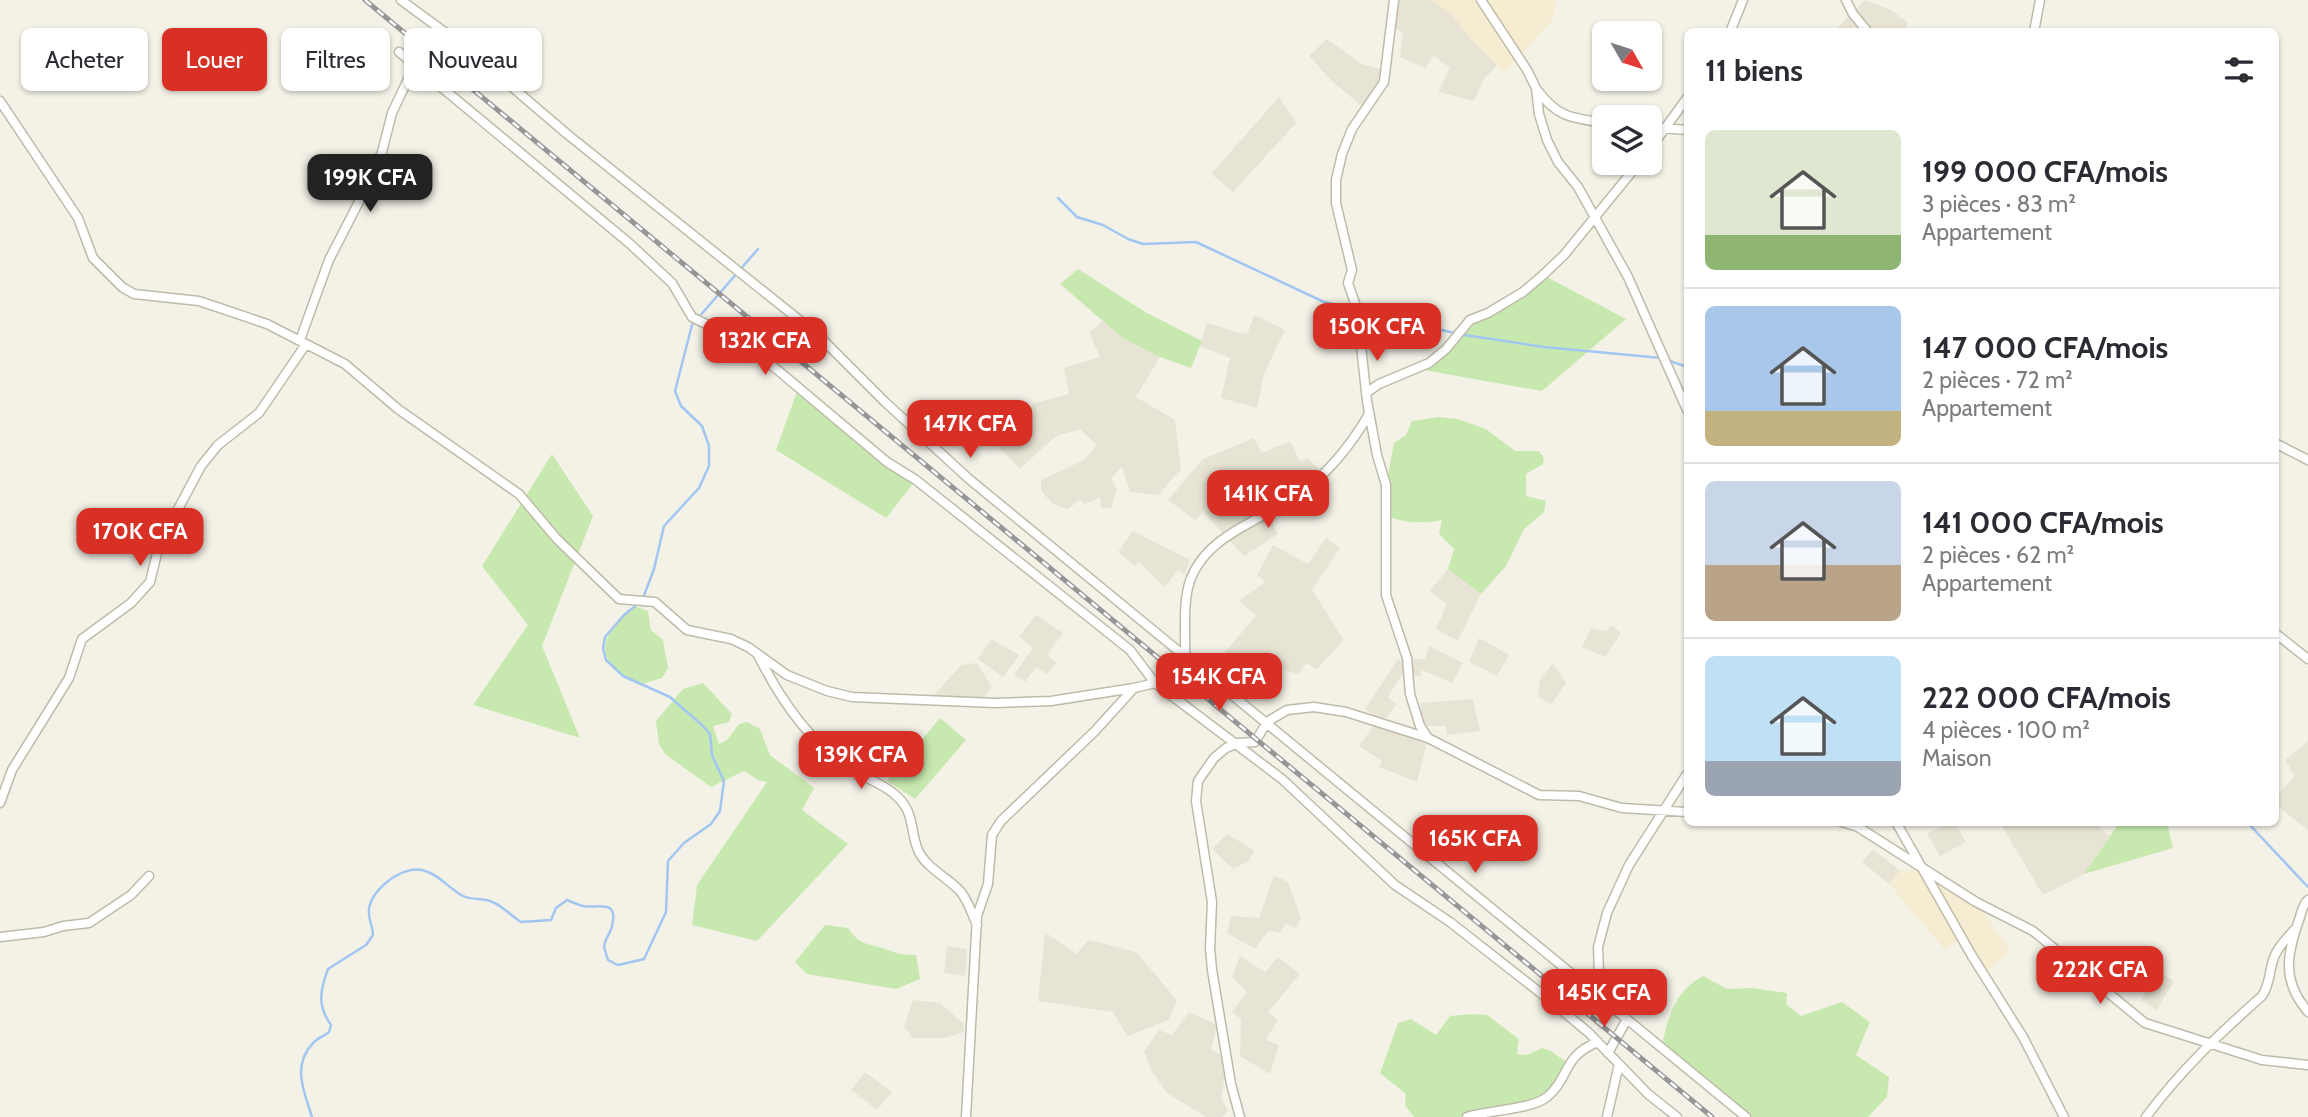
<!DOCTYPE html>
<html lang="fr">
<meta charset="utf-8">
<style>
body{margin:0;font-family:Cabin,sans-serif;background:#f7f7f7;color:#2b2b33;height:100vh;display:flex;flex-direction:column;font-size:26px;white-space:nowrap}
*{box-sizing:border-box;margin:0}
p{font-size:23px;color:#7c7c81}
.icon{flex:none;width:38px;height:38px;fill:none;stroke:currentColor;stroke-width:2;stroke-linecap:round;stroke-linejoin:round}
.map{position:relative;flex:1;overflow:hidden}
.side{position:absolute;left:1684px;top:28px;width:595px;height:798px;display:flex;flex-direction:column;background:#fff;border-radius:10px;box-shadow:0 2px 5px #0004}
.side>*{flex:none}
.guide{position:absolute;left:21px;top:28px;width:665px;height:63px;display:flex;gap:14px}
.needle{width:46px;rotate:129deg}
.buttons{position:absolute;left:1592px;top:21px;display:grid;gap:14px}
.buttons a{display:grid;place-items:center;width:70px;height:70px;border-radius:10px;background:#fff;box-shadow:0 2px 5px #0004;font-size:35px}
.price{position:absolute;translate:-50% -60px;padding:0 16px;border-radius:14px;background:#d93025;color:#fff;font-size:23px;line-height:46px;filter:drop-shadow(0 2px 4px #0008)}
.price::after{content:'';position:absolute;left:50%;top:42px;width:21px;height:16px;margin-left:-10px;background:inherit;clip-path:polygon(0 0,100% 0,50% 100%)}
.price.on{background:#222;color:#fff}
ul{padding:0;list-style:none}
li{display:flex;align-items:center;gap:21px;height:175px;padding:0 21px}
li+li{border-top:2px solid #e1e1e2}
li span{display:grid;place-items:center;flex:none;width:196px;height:140px;border-radius:10px;color:#555}
li>.icon{margin-inline-start:auto}
span .icon{width:84px;height:84px;fill:#fffc;stroke-width:1}
li b{font-size:30px}
h2{display:flex;justify-content:space-between;align-items:center;height:84px;padding:0 21px;font-size:30px}
.pill{padding:0 24px;border-radius:10px;background:#fff;box-shadow:0 2px 5px #0004;font-size:24px;line-height:63px}
.pill.on{background:#d93025;color:#fff}
.map>svg:first-child{display:block}
.residential{fill:#e8e4d5}
.commercial{fill:#f6ecd2}
.green{fill:#c7e9af}
.lines{fill:none;stroke-linecap:round;stroke-linejoin:round}
.stream{stroke:#a2c6f2;stroke-width:2.5}
.minor-casing{stroke:#bfbba9;stroke-width:11}
.minor{stroke:#fff;stroke-width:8}
.rail-casing{stroke:#969696;stroke-width:5}
.rail{stroke:#fff;stroke-width:2.5;stroke-dasharray:8;stroke-linecap:butt}
</style>
<div class="map">
<svg width="2308" height="1117" viewBox="0 0 2308 1117">
<rect width="100%" height="100%" fill="#f4f2e7"/>
<!-- residential -->
<path class="residential" d="M1394,0H1432L1452,15L1472,40L1497,65L1484,79L1474,101L1438,92L1450,68L1434,56L1425,68L1400,57L1403,32L1389,26Z
M1865,0L1891,10L1908,23L1904,31L1833,32Z
M1327,39L1362,64L1385,70L1366,110L1330,79L1309,56Z
M1279,97L1296,123L1233,192L1211,174Z
M1254,315L1285,330L1264,374L1257,408L1221,398L1230,358L1200,346L1207,323L1247,335Z
M1103,321L1124,339L1160,357L1136,397L1175,420L1181,469L1158,495L1130,492L1122,466L1111,478L1117,490L1111,508H1101L1100,497L1085,504L1080,500L1068,509L1053,504L1041,491V480L1084,460L1097,445L1080,429L1056,436L1020,469L993,441L1033,404L1069,394L1064,368L1100,357L1089,332Z
M1254,438L1262,453L1290,441L1300,461L1308,458L1322,473L1303,492L1292,481L1261,502L1278,534L1244,556L1203,512L1195,520L1168,500L1203,459Z
M1133,531L1190,560L1184,575L1178,570L1165,587L1139,562L1135,566L1118,552Z
M1326,538L1340,548L1312,590L1344,640L1317,669L1306,663L1299,674L1286,671L1257,655L1243,669L1224,653L1256,616L1239,601L1265,582L1257,575L1273,545L1308,564Z
M1448,569L1481,594L1458,641L1436,629L1447,604L1430,591Z
M1036,615L1063,633L1047,655L1057,663L1047,674L1036,667L1025,682L1014,675L1033,648L1019,636Z
M1611,625L1621,633L1605,657L1582,647L1591,628L1606,631Z
M1479,638L1509,655L1497,676L1469,662Z
M991,639L1019,655L1003,677L978,659Z
M1429,646L1463,663L1452,683L1422,670L1420,676H1413V659H1425Z
M1398,659L1408,665L1388,697L1397,704L1386,718L1379,719L1365,709Z
M977,663L992,687L981,702L939,701L935,694L961,665Z
M1553,663L1566,683L1551,705L1538,696L1540,680Z
M1473,699L1480,731L1447,735L1446,726H1420L1421,703Z
M1374,725L1427,743L1417,782L1379,767L1382,761L1359,746Z
M2308,741V830L2275,804V797L2295,776L2285,760Z
M1947,823H1955L1966,842L1940,856L1927,834Z
M2000,823H2095L2110,836L2084,874L2043,895Z
M1227,834L1254,850L1249,861L1233,869L1212,849Z
M1873,849L1900,871L1889,884L1862,862Z
M1274,875L1288,882L1301,918L1296,928L1286,923L1280,933L1268,931L1255,949L1227,933L1231,916L1259,918Z
M1045,932L1076,954L1089,940L1136,952L1177,1000L1169,1020L1127,1036L1113,1012L1038,1001Z
M947,946L967,949L965,976L944,973Z
M1240,956L1265,972L1278,957L1300,974L1268,1012L1278,1020L1266,1040L1279,1045L1270,1074L1240,1056L1241,1019L1232,1012L1247,992L1232,977Z
M2157,971L2174,981L2157,1010L2141,1000Z
M913,1000L940,1003L964,1024V1032L944,1038H913L904,1027Z
M1189,1012L1217,1025L1211,1050L1229,1058L1221,1098L1228,1111L1222,1117H1206L1167,1093L1151,1070L1144,1052L1159,1030L1172,1035Z
M865,1072L892,1092L877,1110L851,1090Z"/>
<!-- commercial -->
<path class="commercial" d="M1432,0H1556L1553,20L1504,72L1472,40L1452,15Z
M1924,870L1976,902L2010,950L1984,975L1961,939L1944,949L1889,884L1900,871Z"/>
<!-- green -->
<path class="green" d="M1078,269L1147,313L1202,341L1191,368L1160,357L1124,339L1060,284Z
M1543,275L1626,319L1542,391L1418,369L1429,363L1470,320Z
M799,386L853,434L916,480L886,518L776,450Z
M1438,417L1458,419L1486,429L1515,451H1539L1544,458L1543,464L1526,474V496L1546,501L1544,512L1524,529L1506,566L1481,594L1448,569L1454,549L1439,534L1442,520C1421,524 1406,523 1386,516V485L1394,443L1406,435L1412,421Z
M552,454L593,516L542,646L580,738L473,705L528,625L482,566Z
M635,606L648,611L651,630L663,640L668,668L662,678L639,685C592,660 597,637 635,606Z
M703,683L732,714L729,722L713,726L719,744L727,740L739,724L747,722L760,729L770,755L814,788L802,810L848,844L757,941L692,925L697,885L767,782L758,780L744,771L711,787L665,754L659,744L656,721L683,689Z
M940,718L966,740L915,799L887,781Z
M2119,823H2167L2173,848L2084,874Z
M825,925L848,928C859,944 865,943 882,948C897,953 899,955 916,955L920,979L896,989L807,974L795,962Z
M1703,976L1727,989L1752,988L1787,993L1786,1004L1801,1016L1842,1002L1870,1022L1856,1055L1889,1077L1887,1097L1868,1117H1746L1661,1049C1668,1019 1673,992 1703,976Z
M1473,1014L1487,1015L1519,1039L1517,1054L1527,1055L1542,1048L1551,1051L1569,1064L1547,1096L1467,1117H1414L1405,1105L1406,1094L1380,1073L1398,1023L1411,1019L1436,1035L1450,1016Z"/>
<g class="lines">
<!-- stream -->
<path class="stream" d="M1058,198L1077,217L1103,225L1128,239L1143,244L1196,242L1324,302L1354,308
M1361,310L1458,334L1544,347L1661,358
M1667,360L1687,367
M643,598L654,569L664,526L699,488L709,466V446L702,426L681,406L675,391L692,325L758,249
M2247,822L2308,887
M312,1117C304,1091 291,1065 314,1042C318,1038 324,1036 329,1032L331,1025C317,1006 320,990 328,969L366,945L373,935C373,928 369,920 369,913C367,892 402,865 422,870C439,874 448,888 463,896C471,900 481,898 490,901C502,905 510,915 521,922L551,920L556,908L567,900C572,902 578,905 583,906C597,909 619,898 612,926C611,933 605,938 604,947L608,960L618,965L644,959L666,912L668,861L684,843L711,824L720,811L724,781L712,755L710,734L703,726L670,697L623,676L606,660L603,648L605,637L624,615L639,603"/>
<defs>
<path id="minor" d="M401,0L469,50L567,134L818,335L885,402L969,479L1746,1117
M1394,0L1384,82L1352,129L1342,154L1336,180V203L1352,270L1348,283L1357,309L1367,401L1377,455L1386,485V595L1407,658L1410,694L1420,726L1428,738
M1481,0L1527,70L1536,88L1539,114L1547,140L1558,162L1578,187L1628,277L1687,410
M1846,0L1853,14L1868,32
M1730,32L1743,0
M2034,32L2040,0
M399,52L629,243L672,283L692,317L749,346L887,462L916,480L1130,650L1155,683
M1538,91C1558,118 1573,118 1605,123
M0,101L78,218L93,258L122,287L134,294L199,301L267,324L345,364L398,409L519,494L557,539L619,599L655,602L687,630L731,639L748,647L787,675L827,691L852,697L995,703L1051,701L1134,688
M1650,127L1687,130
M1650,149L1687,98
M300,340L329,260L369,182L382,152L392,113L410,75
M1366,393L1379,384L1429,363L1446,349L1470,320L1488,313L1523,292L1543,275L1564,255L1639,163
M2275,443L2308,460
M2275,633L2308,659
M758,655C779,697 808,740 847,767C862,777 880,782 893,793C916,811 909,829 918,850C925,867 948,878 960,891C968,900 972,914 977,925
M1185,658C1186,633 1182,601 1191,578C1209,533 1264,520 1299,494C1329,473 1351,445 1369,414
M0,803L12,770L69,678L82,639L131,603L150,582L159,545L201,466L218,445L259,413L306,344
M1842,822L1858,827L1976,902L2033,931L2145,1023L2262,1060L2308,1065
M1896,822L1972,956L2023,1037L2064,1117
M2308,900C2302,905 2302,912 2299,920C2287,954 2281,980 2308,1012
M0,937L44,932L63,926L89,923L131,895L149,876
M1600,1000L1598,947L1607,913L1629,865L1687,774
M1608,1053L1626,1021
M966,1117L977,916L988,884L992,835L1001,821L1095,731L1134,688L1155,683L1282,779L1395,885L1450,922L1552,1002L1589,1033L1648,1094L1677,1117
M1240,1117L1231,1084L1212,970L1210,948L1212,902L1196,801L1198,781L1214,758L1226,748L1238,743L1255,742L1267,722L1287,710L1314,707L1346,712L1428,738L1539,795L1579,796L1622,808L1687,812
M1467,1117C1488,1110 1530,1110 1547,1097C1570,1078 1562,1056 1598,1042
M1607,1117L1619,1064
M2146,1117C2180,1071 2219,1034 2262,996C2269,986 2269,975 2272,964C2275,950 2285,940 2294,930"/>
</defs>
<!-- minor casing -->
<use href="#minor" class="minor-casing"/>
<!-- minor -->
<use href="#minor" class="minor"/>
<defs>
<path id="rail" d="M365,0L1712,1117"/>
</defs>
<!-- rail casing -->
<use href="#rail" class="rail-casing"/>
<!-- rail -->
<use href="#rail" class="rail"/>
</g>
</svg>
<div class="buttons">
<a><svg class="needle" viewBox="-14 -14 28 28"><path d="M0-13l5 13h-10z" fill="#e53935"/><path d="M0 13l5-13h-10z" fill="#7c7c81"/></svg></a>
<a><svg class="icon" aria-label="layers" viewBox="0 0 24 24"><path d="M12 4l9 5-9 5-9-5zM3 14l9 5 9-5"/></svg></a>
</div>
<b class="price on" style="left:370px;top:214px">199K CFA</b>
<b class="price" style="left:1377px;top:363px">150K CFA</b>
<b class="price" style="left:765px;top:377px">132K CFA</b>
<b class="price" style="left:970px;top:460px">147K CFA</b>
<b class="price" style="left:1268px;top:530px">141K CFA</b>
<b class="price" style="left:140px;top:568px">170K CFA</b>
<b class="price" style="left:1219px;top:713px">154K CFA</b>
<b class="price" style="left:861px;top:791px">139K CFA</b>
<b class="price" style="left:1475px;top:875px">165K CFA</b>
<b class="price" style="left:2100px;top:1006px">222K CFA</b>
<b class="price" style="left:1604px;top:1029px">145K CFA</b>
<div class="guide">
<a class="pill">Acheter</a>
<a class="pill on">Louer</a>
<a class="pill">Filtres</a>
<a class="pill">Nouveau</a>
</div>
<section class="side">
<h2>11 biens<svg class="icon" aria-label="filters" viewBox="0 0 24 24"><path d="M4 7h16M4 17h16"/><circle cx="9" cy="7" r="2"/><circle cx="15" cy="17" r="2"/></svg></h2>
<ul>
<li><span style="background:linear-gradient(#dfe7d0 75%,#8fb573 0)"><svg class="icon" aria-label="home" viewBox="0 0 24 24"><path d="M3 11l9-7 9 7M6 9v11h12V9"/></svg></span><div><b>199 000 CFA/mois</b><p>3 pièces · 83 m²</p><p>Appartement</p></div></li>
<li><span style="background:linear-gradient(#a9c7e8 75%,#c2b280 0)"><svg class="icon" aria-label="home" viewBox="0 0 24 24"><path d="M3 11l9-7 9 7M6 9v11h12V9"/></svg></span><div><b>147 000 CFA/mois</b><p>2 pièces · 72 m²</p><p>Appartement</p></div></li>
<li><span style="background:linear-gradient(#c9d6e8 60%,#b9a48a 0)"><svg class="icon" aria-label="home" viewBox="0 0 24 24"><path d="M3 11l9-7 9 7M6 9v11h12V9"/></svg></span><div><b>141 000 CFA/mois</b><p>2 pièces · 62 m²</p><p>Appartement</p></div></li>
<li><span style="background:linear-gradient(#bfe0f5 75%,#9aa5b1 0)"><svg class="icon" aria-label="home" viewBox="0 0 24 24"><path d="M3 11l9-7 9 7M6 9v11h12V9"/></svg></span><div><b>222 000 CFA/mois</b><p>4 pièces · 100 m²</p><p>Maison</p></div></li>
</ul>
</section>
</div>
